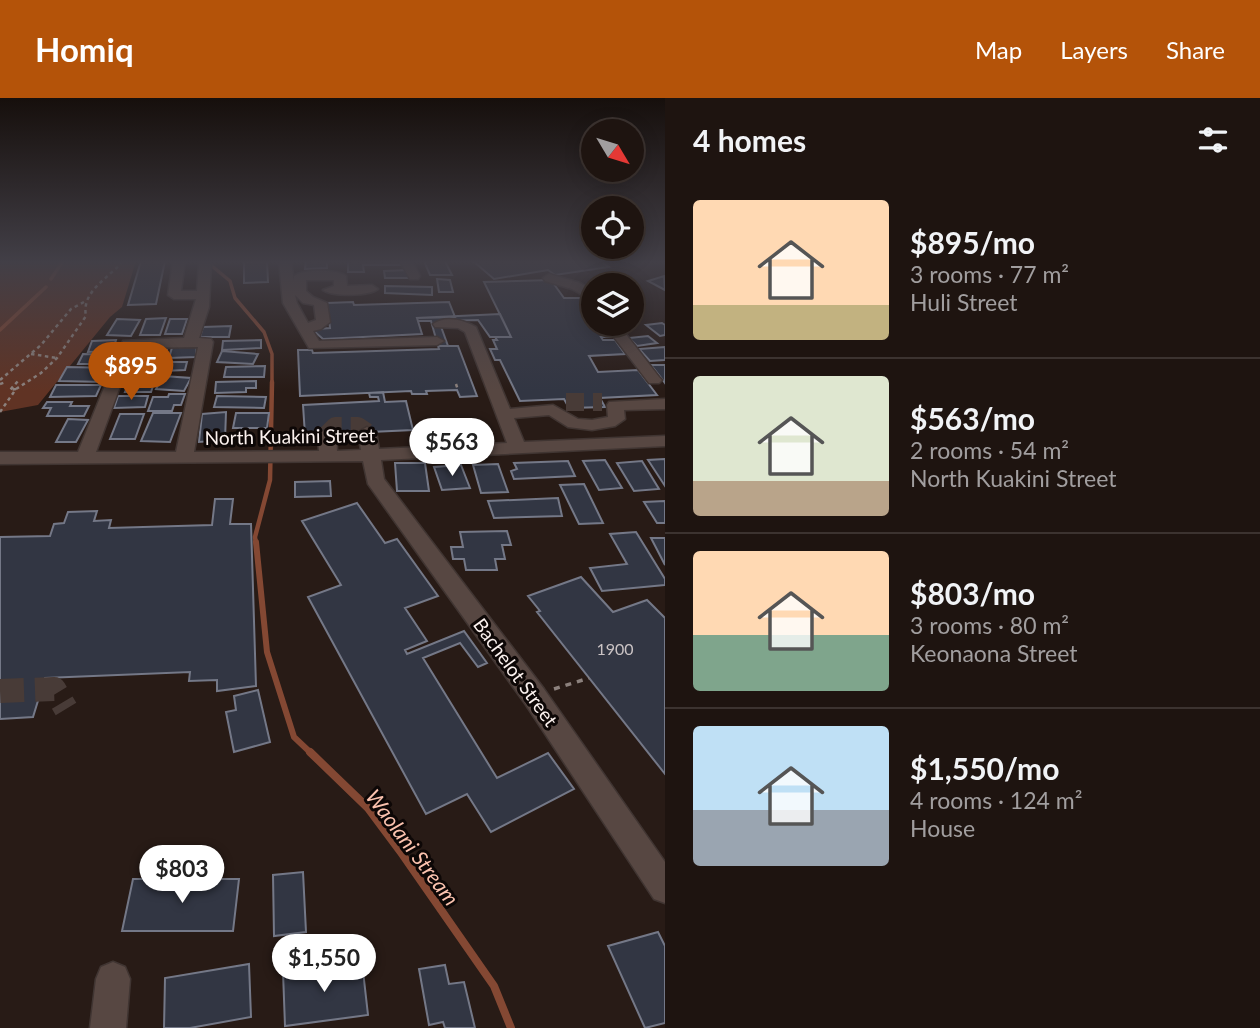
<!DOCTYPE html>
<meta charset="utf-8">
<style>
body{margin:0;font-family:Lato,sans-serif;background:#2b211e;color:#f1f3f6;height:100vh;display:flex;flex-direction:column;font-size:26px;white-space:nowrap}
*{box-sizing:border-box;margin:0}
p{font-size:23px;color:#a19e9f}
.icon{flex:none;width:38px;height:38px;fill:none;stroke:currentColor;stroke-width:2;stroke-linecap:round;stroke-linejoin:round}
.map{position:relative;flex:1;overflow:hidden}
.panel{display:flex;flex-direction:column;background:#1e1410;width:595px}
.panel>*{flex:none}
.needle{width:46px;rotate:128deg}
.tools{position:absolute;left:581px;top:21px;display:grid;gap:14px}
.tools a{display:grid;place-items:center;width:63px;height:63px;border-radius:50%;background:#1e1410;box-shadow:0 4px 18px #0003,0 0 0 2px #3c3330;font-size:35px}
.price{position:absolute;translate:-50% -60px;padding:0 16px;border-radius:24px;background:#fff;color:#222;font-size:23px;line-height:46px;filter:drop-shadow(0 2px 4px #0008)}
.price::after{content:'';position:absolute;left:50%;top:42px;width:21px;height:16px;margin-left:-10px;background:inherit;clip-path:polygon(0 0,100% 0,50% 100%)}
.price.on{background:#b45309;color:#fff}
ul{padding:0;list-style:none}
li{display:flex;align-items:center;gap:21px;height:175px;padding:0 28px}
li+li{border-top:2px solid #3c3330}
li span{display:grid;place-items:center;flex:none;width:196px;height:140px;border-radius:7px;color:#555}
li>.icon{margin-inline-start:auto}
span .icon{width:84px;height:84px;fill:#fffc;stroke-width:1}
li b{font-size:30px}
h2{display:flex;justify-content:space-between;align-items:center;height:84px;padding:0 28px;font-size:30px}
header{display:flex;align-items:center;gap:42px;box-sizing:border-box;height:98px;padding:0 35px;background:#b45309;color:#fff}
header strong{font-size:33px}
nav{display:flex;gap:38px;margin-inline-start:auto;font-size:24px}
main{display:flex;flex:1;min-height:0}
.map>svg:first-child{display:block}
.green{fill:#603324}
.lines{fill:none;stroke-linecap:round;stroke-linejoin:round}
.stream-far3{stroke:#844833;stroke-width:3.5}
.stream-far2{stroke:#844833;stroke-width:4.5}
.stream-far1{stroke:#844833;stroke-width:6}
.stream{stroke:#844833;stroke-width:8}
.building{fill:#323643;stroke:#747887;stroke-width:2}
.minor-tunnel-far1{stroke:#483b37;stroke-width:18;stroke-dasharray:18 9;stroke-linecap:butt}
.minor-tunnel{stroke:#483b37;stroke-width:24;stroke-dasharray:24 11;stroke-linecap:butt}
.minor-casing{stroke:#403532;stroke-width:3}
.path-far1{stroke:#8c817d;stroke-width:2.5;stroke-dasharray:3.5 3.5;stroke-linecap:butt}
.path{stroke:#8c817d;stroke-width:3.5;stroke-dasharray:6 6;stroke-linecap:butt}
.minor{fill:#574742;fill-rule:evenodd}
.labels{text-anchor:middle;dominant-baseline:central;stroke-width:6;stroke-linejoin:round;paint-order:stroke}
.number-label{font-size:16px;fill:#cac3c4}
.street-label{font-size:19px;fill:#fcf2ef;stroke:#0d0706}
.water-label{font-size:21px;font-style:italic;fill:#fbc2ae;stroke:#0d0706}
</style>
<header>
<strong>Homiq</strong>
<nav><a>Map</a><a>Layers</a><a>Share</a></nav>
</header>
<main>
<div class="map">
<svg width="665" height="930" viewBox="0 0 665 930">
<rect width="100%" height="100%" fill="#281b16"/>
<!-- green -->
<path class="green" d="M0,163H136L122,209L110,219L38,307L0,314Z"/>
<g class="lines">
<!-- stream-far3 -->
<path class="stream-far3" d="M206,163L230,183L235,200L264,234L272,256V286
M51,181L63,163
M0,232L46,189"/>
<!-- stream-far2 -->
<path class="stream-far2" d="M256,446L255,439L270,382L272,284"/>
<!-- stream-far1 -->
<path class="stream-far1" d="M256,444L267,554L294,639L312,656"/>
<!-- stream -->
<path class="stream" d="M310,654L368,710L400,753L494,888L511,930"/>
</g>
<!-- building -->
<path class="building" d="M141,163H165L156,206L128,207Z
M267,163L268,184L244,185V164Z
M306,163H327V170L305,171Z
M348,163H400L401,167H363L364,174H348Z
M424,163H445L452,177H430Z
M473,163H607L601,164L609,169L555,177L548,172L494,181Z
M408,172L410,180H385L384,173Z
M664,178L665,192L648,183Z
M437,181L450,182L453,194H439Z
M551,182L564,200H587L593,209V226H605L615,239H601L603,242H615L625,256L589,258L598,274L638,272L657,297L600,300L605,309L569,310L564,301L520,303L500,262H495L490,251H497L493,242H497L495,239H511L484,184Z
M385,188L432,189V197L385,195Z
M353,204L354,207L449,204L455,219L417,220L422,236L323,241L315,234V231L330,230L327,205Z
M500,216L511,239H490L478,222L439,223L448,248H438L431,223H418L417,220Z
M166,220L160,237H140L146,221Z
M117,221L140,222L131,238L107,237Z
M170,221H187L182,236H165Z
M662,225L665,227V237L660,238L646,227Z
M231,228L229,239H200L203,229Z
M648,238L657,245L637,248L629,240Z
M116,242L113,253L88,254L92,243Z
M261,242V250L222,252L223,243Z
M173,246H197L196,259L169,260Z
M438,248H458L477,298L460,299L457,292L426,293L427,296H412L411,293L300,298L298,252H312L313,255L439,251Z
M665,249V262L650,263L639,251Z
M138,251H167L164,260L135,261Z
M222,253L258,256L253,266L217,264Z
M83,256L112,257L108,266H78Z
M159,262L156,277H131L134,263Z
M165,264H187L185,272L163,273Z
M651,267H665V285L662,281Z
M265,268L264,279H224L226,269Z
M67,269L113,270L106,284L59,283Z
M163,278L191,280L184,293L156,291Z
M131,279H156L151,294H125Z
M256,283V290H246V294L215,295L216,284Z
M56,287H101L96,298L50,299Z
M383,294L385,304L406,303L413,332L305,337L303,307L379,303L378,299H370L369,295Z
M169,296H185L181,307H174L172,313H148L153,299H168Z
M118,298H148L145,309L114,310Z
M217,298L266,299L264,310L214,309Z
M47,304H72L70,308H89L84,318H47L51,310H43Z
M226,314L225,342L199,344L202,316Z
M153,315H181L170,344L141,343Z
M236,315H269L267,330H233Z
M120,316H144L135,341H110Z
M68,321L88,322L76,344H56Z
M665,361V388L648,362Z
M605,362L622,390L599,392L583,363Z
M568,363L575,378L514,381L511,373L517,371L514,365Z
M642,363L659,391L634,393L617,365Z
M395,365H425L429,393H397Z
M498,366L508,394L481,395L473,367Z
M461,367L470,390L442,392L434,369Z
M330,383L331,398L295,399V384Z
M584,386L603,425L579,426L560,387Z
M558,400L562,418L494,420L488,403Z
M215,401H233L230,426H251L256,588L217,593V582L189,583L190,574L45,580L33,619L0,621V439L50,438L54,426L64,425L68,414L97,413L94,423L111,422L109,430L212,427Z
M665,403V425H657L644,404Z
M357,405L385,445L397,441L438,498L405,510L427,543L405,552L407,556L464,533L487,565L478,569L460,545L423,560L497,680L548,655L574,691L491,734L467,696L426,716L308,499L341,487L302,423Z
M507,433L511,447H502L505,461H495L497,472H466L464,461H453L451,449H463L460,434Z
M636,434L665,481V487L602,493L590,470L627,466L610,436Z
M651,440H665V467Z
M581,479L613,514L647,502L665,520V676L537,514L540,513L528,498Z
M258,592L270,644L234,654L226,614L236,612L234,598Z
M303,774L306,834L274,838L273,777Z
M133,781H239L233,833H122Z
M658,834L665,848V925L645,930L608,848Z
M362,864L368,917L285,928L283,874Z
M249,866L251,919L190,930H164L165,880Z
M445,867L449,886L464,884L475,930H445L443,924L429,927L419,871Z"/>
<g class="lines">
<!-- minor-tunnel-far1 -->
<path class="minor-tunnel-far1" d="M566,304H602
M327,336L335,328H358L367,334"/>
<!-- minor-tunnel -->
<path class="minor-tunnel" d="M0,593L54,591L66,611"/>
<defs>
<path id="minor" d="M173,163H185L181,193H197L199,165L201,163L211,165L209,209L199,240L211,241L213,244L194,354L319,353L318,336L327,331L336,336L337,353L361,352L358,334L367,329L376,334L379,351L507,345L465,234L458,230L435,229L433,226C445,217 464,222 476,229L510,311L553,307L578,321L592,322L608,319L607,307L609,304L665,301V311L624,312L625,321L615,328L592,332L568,329L549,317L514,320L524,344L665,338V348L381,362L384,381L544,591L665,764V805L654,801L526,607L368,386L363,363L0,366V354H78L123,243L184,240L196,201H174L168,197ZM198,249L176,354H96L134,250Z
M279,163H291L294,184V178C304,171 336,171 346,178L347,188L372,187L378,191C369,198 332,199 323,192L334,188V182H306V193L313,199L327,205L330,224L321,231L313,233L319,243L437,239L444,243L437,247L309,250L283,205ZM295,197L303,205L314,207L316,222L308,225L297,205Z
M400,163H412L420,178L418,181H410Z
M549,176L580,185L593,193V203L572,191L545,183L543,180Z
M604,226H618L659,279L662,282L659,285H649Z
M113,864L125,869L130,881L126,930H90L96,881L101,869Z"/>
</defs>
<!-- minor casing -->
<use href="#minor" class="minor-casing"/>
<!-- path-far1 -->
<path class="path-far1" d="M31,256L57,260
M0,282L41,247L71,211L84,204
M0,286L6,284
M456,286L458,292
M16,291L10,292L18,283
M0,314L16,291L41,275L57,260L86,218C81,193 109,180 123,163"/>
<!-- path -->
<path class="path" d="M554,591L589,580"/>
<!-- minor -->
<use href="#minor" class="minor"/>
</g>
<!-- sky -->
<linearGradient id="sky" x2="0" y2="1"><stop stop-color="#160f0c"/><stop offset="0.56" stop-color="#423f47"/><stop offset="1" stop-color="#423f47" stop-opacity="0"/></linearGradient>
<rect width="665" height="293" fill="url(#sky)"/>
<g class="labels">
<!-- number labels -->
<g class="number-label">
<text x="615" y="550">1900</text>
</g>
<!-- street labels -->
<g class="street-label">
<text transform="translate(290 338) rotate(-1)">North Kuakini Street</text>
<text transform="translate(516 574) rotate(54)">Bachelot Street</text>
</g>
<!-- water labels -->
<g class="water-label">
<text transform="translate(413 749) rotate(53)">Waolani Stream</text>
</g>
</g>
</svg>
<div class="tools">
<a><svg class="needle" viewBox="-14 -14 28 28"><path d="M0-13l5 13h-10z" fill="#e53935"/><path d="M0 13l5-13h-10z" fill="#a19e9f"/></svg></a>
<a><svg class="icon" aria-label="locate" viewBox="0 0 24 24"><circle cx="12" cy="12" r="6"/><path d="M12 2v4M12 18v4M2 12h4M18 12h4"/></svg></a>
<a><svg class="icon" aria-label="layers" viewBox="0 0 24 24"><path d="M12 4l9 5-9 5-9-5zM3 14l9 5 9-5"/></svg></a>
</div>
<b class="price on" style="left:131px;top:304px">$895</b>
<b class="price" style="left:452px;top:380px">$563</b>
<b class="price" style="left:182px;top:807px">$803</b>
<b class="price" style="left:324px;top:896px">$1,550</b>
</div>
<section class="panel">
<h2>4 homes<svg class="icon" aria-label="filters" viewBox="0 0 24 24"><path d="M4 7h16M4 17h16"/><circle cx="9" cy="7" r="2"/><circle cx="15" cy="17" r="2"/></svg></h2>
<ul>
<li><span style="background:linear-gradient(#ffd9b3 75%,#c2b280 0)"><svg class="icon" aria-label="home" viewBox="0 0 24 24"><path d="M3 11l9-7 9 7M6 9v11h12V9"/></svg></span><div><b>$895/mo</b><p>3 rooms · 77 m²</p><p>Huli Street</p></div></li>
<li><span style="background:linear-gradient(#dfe7d0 75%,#b9a48a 0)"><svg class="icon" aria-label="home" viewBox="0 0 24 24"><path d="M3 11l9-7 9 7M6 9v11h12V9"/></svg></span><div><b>$563/mo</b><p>2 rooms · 54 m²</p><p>North Kuakini Street</p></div></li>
<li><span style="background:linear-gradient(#ffd9b3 60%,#7fa58c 0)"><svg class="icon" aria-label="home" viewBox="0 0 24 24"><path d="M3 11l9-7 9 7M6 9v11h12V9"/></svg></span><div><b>$803/mo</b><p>3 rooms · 80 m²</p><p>Keonaona Street</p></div></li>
<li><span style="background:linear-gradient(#bfe0f5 60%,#9aa5b1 0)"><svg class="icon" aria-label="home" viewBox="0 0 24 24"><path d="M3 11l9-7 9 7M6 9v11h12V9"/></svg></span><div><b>$1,550/mo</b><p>4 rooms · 124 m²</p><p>House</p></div></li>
</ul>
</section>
</main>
